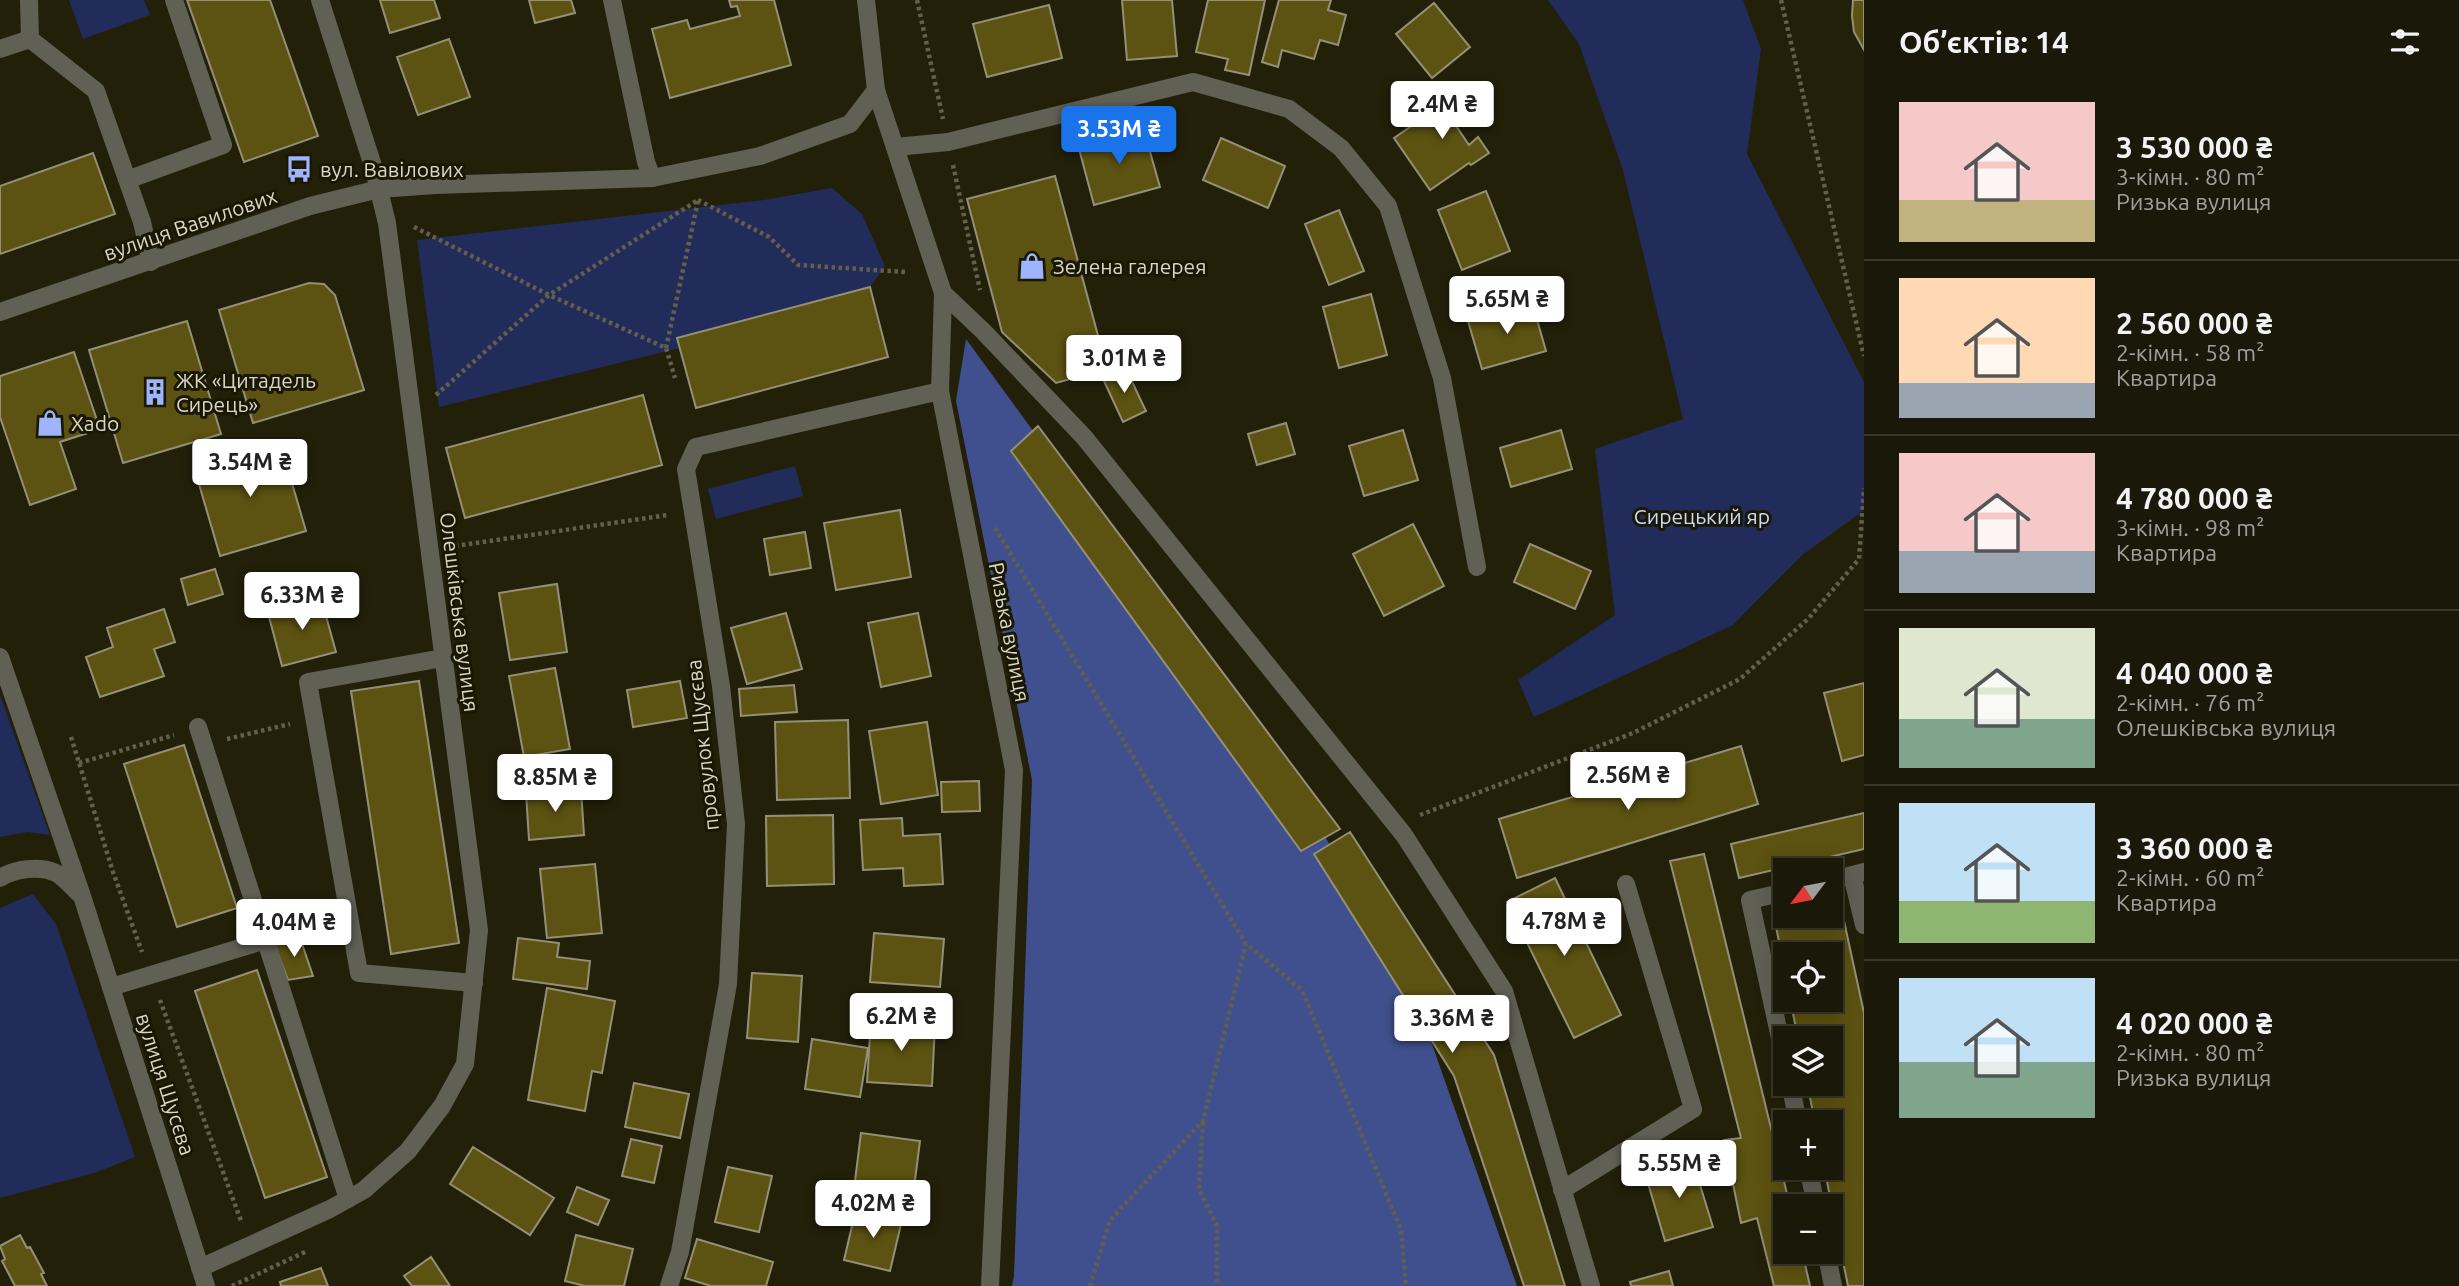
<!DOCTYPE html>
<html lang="uk">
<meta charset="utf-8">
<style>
body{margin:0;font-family:Ubuntu,sans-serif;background:#232112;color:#f1f3f6;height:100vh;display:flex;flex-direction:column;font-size:26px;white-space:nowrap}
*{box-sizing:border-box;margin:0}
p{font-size:23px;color:#9fa09c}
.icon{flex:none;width:38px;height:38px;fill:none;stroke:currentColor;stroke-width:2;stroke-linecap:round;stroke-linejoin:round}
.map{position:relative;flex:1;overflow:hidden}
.side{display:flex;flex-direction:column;background:#1a1808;width:595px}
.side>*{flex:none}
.needle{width:46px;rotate:238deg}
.controls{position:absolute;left:1773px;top:858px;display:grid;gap:14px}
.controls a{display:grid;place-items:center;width:70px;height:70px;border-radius:0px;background:#1a1808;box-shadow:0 4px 18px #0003,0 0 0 2px #383729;font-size:35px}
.price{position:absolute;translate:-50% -60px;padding:0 16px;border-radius:7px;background:#fff;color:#222;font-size:23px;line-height:46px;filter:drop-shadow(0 2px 4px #0008)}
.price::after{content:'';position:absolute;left:50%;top:42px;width:21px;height:16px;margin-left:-10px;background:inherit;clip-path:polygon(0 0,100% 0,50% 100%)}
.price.selected{background:#1a73e8;color:#fff}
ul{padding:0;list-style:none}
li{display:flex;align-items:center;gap:21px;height:175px;padding:0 35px}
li+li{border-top:2px solid #383729}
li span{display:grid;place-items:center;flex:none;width:196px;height:140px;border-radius:0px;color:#555}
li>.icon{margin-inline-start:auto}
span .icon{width:84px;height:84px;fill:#fffc;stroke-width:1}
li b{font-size:30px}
h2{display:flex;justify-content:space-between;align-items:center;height:84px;padding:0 35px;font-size:30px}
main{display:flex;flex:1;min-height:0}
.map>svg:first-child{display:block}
.green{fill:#212c5a}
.forest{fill:#40508e}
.building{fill:#5c5211;stroke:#949078;stroke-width:2}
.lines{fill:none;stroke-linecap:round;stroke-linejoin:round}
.path{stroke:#62604d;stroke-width:4.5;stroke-dasharray:3.5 3.5;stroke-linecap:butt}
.service{stroke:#616055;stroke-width:18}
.minor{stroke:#616055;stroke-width:18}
.tertiary{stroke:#616055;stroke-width:18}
.labels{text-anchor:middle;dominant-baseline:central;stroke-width:6;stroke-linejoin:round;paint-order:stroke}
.poi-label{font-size:21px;fill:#d9d7ca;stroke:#1a1703;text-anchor:start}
.street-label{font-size:21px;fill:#d9d7ca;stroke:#1a1703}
.park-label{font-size:21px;fill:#ccd8fe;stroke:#1a1703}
</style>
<main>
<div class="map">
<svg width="1864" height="1286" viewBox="0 0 1864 1286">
<rect width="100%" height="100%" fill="#23200a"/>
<!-- green -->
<path class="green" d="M69,0H144L150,15L83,39Z
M1548,0H1743L1761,49L1747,154L1864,382V510L1801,556L1733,625L1534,717L1518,680L1615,615L1595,449L1683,419L1623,170L1579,44Z
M832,188L862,214L885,266L870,287L678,338L680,348L439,407L417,240L764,200Z
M795,466L803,496L716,519L708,489Z
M0,695L50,835L27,832L0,837Z
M33,894L56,924L135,1157L94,1173L0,1198V908Z"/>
<!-- forest -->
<path class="forest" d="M966,339L1315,818L1421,1013L1517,1286H1012L1014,1276L1032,780L956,401Z"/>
<!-- building -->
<path class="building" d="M187,0H270L318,136L244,162Z
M380,0H434L440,18L390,33Z
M529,0H571L575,13L535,23Z
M729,0H774L791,65L670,98L652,29L687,20L690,29L740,16L737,6L731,7Z
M1122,0H1172L1177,56L1127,60Z
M1208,0H1265L1249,75L1225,70L1228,59L1196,52Z
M1279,0H1331L1328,10L1346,15L1338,45L1320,40L1314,59L1282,50L1278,67L1262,62Z
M1853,0H1864V50L1854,32L1852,16Z
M1434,3L1470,47L1432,78L1396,34Z
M1049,5L1062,58L987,77L973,24Z
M449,39L470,97L418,115L397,57Z
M1471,85L1481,101L1452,120L1469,145L1478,137L1489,153L1471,165L1469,163L1430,190L1394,138Z
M1143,127L1160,187L1094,205L1078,145Z
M1221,138L1285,166L1268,208L1203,180Z
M93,153L115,214L0,254V186Z
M1055,176L1107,369L1056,383L1002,332L967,199Z
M1486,191L1510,251L1462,270L1438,210Z
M1339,210L1364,271L1329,285L1305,224Z
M309,283L324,284L335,295L364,390L253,423L219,310Z
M870,287L888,357L696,408L677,338Z
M1371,294L1387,355L1339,368L1323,307Z
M1532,302L1546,351L1482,369L1468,321Z
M187,321L221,434L123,463L89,350Z
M74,352L100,429L60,442L76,489L30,505L0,417V376Z
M1126,369L1146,411L1123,422L1103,379Z
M643,395L662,465L465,518L446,448Z
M1286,423L1295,454L1257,465L1248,434Z
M1038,426L1340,829L1301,851L1011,451Z
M1403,430L1418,480L1364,496L1349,446Z
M1561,430L1572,469L1511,487L1500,448Z
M280,442L306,531L220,556L194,467Z
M900,510L911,577L836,590L824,523Z
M1413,524L1444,586L1384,616L1353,554Z
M805,532L811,568L770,575L764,539Z
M1530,544L1591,571L1575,609L1514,582Z
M215,569L223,594L188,605L181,579Z
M557,584L567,652L510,660L499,593Z
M321,598L336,652L282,666L268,613Z
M164,609L175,642L154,649L164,676L100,697L86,657L113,647L107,628Z
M786,613L802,669L747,684L731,628Z
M918,613L931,676L881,687L868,623Z
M555,668L570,749L524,757L509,676Z
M419,681L459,943L391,954L351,691Z
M680,681L687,718L633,727L627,690Z
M1864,683V755L1842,761L1824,693Z
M794,685L797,712L741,716L739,689Z
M848,720L850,798L777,800L775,722Z
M927,722L938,795L881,804L869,731Z
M184,745L237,908L177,927L124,764Z
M1741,746L1758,804L1517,878L1499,819Z
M979,781L980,811L942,812L941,782Z
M581,789L584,835L529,840L526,793Z
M1864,813V849L1739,878L1731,844Z
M833,815L834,884L767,886L766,816Z
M902,818L903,836L940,834L943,884L904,886L903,868L863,870L860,820Z
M1350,832L1494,1055L1565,1286H1524L1454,1076L1314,854Z
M1704,854L1790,1206H1785V1251H1802L1810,1286H1774L1757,1218L1741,1223L1724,1140L1741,1138L1670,861Z
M595,864L602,933L547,938L540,869Z
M1555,878L1621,1015L1574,1038L1507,902Z
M1839,898L1864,1013V1286H1848L1824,1167H1830V1122H1815L1807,1083H1830V1038H1798L1790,999H1830V954H1785V973L1773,911L1785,908V915H1830V899Z
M874,933L944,939L940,987L870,982Z
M300,938L313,976L288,980L274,943Z
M518,938L559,943L557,957L590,961L587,989L513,979Z
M257,970L327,1177L265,1198L195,991Z
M752,973L802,976L798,1042L747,1038Z
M547,988L615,1001L602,1073L592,1071L585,1111L528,1100Z
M871,1020L935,1024L932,1086L867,1082Z
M812,1039L868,1048L860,1097L805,1089Z
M634,1083L689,1094L680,1138L625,1127Z
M861,1133L920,1141L913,1196L854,1189Z
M631,1139L662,1146L654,1183L622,1176Z
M473,1147L554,1198L530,1235L450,1184Z
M1692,1159L1713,1227L1665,1241L1645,1173Z
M728,1167L772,1176L759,1232L715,1222Z
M577,1187L609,1200L598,1225L567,1212Z
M856,1209L902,1220L890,1271L844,1260Z
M20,1235L27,1248L30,1247L44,1273L41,1274L47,1286H15L2,1261L5,1259L0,1246Z
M576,1235L633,1249L624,1286H585L565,1281Z
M697,1239L773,1262L766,1286H711L685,1278Z
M431,1257L450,1286H412L404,1276Z
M321,1268L328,1286H281L280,1282Z
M1669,1271L1673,1286H1631L1630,1282Z"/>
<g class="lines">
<!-- path -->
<path class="path" d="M917,0L943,119
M1781,0L1864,356
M953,165L980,290
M698,200L769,237L798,265L905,272
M414,227L549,295L666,348L675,378
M666,348L698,201
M436,395L549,295L698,200
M995,528L1246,944L1302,990L1401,1230L1406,1286
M455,546L668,515
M71,737L113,872L142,952
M227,739L290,724
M79,763L174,735
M1420,815L1633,733L1740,679L1808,619L1859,559L1864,488
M291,933L325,919
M160,1000L241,1221
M1203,1122L1199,1189L1217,1226V1286
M232,1286L305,1252
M1090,1286L1110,1220L1203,1121L1246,944"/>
<!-- service -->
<path class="service" d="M29,0L30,39L96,91L142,222L151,262
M612,0L646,162L652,178
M0,49L30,39
M895,147L948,142L1193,82L1289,109L1341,148L1388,206L1442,378L1477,567
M127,180L223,145L174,0
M943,293L983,331L1084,437L1404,835L1504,991L1591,1286
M443,658L308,682L359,973L474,983
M198,727L348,1199
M1852,875L1864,925
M1830,881L1864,872
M1785,892L1750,900L1785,1061
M111,987L266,940
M1790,1083L1798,1122
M1808,1167L1816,1206
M1562,1190L1693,1109L1626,884
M1826,1251L1833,1286"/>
<!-- minor -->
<path class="minor" d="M876,90L943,293L940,391L1014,770L990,1286
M0,657L82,896L206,1286
M0,878C14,869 40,865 56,873C65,878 74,889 82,896
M200,1268L330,1209L364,1190L408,1151L442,1106L465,1064L479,930L387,223L373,166L320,0
M669,1286L680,1252L728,984L736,824L721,686L686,469L696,447L940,391"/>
<!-- tertiary -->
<path class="tertiary" d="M0,312L310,206L379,189L435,185L652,178L760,156L850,124L876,90L866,0"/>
</g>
<!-- icons -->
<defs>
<symbol id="bus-bare" viewBox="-9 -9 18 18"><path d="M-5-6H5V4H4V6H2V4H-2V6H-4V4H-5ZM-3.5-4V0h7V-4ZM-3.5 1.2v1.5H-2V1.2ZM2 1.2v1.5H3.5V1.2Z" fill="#9eb4fd" stroke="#1a1703" stroke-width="2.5" paint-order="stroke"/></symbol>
<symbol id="shop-bare" viewBox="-9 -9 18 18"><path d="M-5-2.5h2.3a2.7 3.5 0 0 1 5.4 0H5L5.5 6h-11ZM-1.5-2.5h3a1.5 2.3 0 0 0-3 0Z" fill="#9eb4fd" stroke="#1a1703" stroke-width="2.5" paint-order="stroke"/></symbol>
<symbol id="building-bare" viewBox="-9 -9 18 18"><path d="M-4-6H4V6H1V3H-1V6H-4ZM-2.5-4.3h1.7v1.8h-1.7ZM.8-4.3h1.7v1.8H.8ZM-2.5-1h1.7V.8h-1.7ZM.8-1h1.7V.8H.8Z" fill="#9eb4fd" stroke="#1a1703" stroke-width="2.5" paint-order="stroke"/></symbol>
</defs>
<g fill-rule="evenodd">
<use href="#bus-bare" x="280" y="150" width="38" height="38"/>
<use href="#shop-bare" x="1013" y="247" width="38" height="38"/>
<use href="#building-bare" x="136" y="373" width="38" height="38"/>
<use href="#shop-bare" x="31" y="404" width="38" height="38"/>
</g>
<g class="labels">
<!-- poi labels -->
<g class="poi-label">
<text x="320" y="169">вул. Вавілових</text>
<text x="1053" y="266">Зелена галерея</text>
<text x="176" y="380">ЖК «Цитадель<tspan x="176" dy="24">Сирець»</tspan></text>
<text x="71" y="423">Xado</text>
</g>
<!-- street labels -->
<g class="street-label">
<text transform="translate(190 224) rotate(-19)">вулиця Вавилових</text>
<text transform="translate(460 612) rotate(83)">Олешківська вулиця</text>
<text transform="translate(1010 632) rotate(79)">Ризька вулиця</text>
<text transform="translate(702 745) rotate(-96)">провулок Щусєва</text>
<text transform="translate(166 1084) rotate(72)">вулиця Щусєва</text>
</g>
<!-- park labels -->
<g class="park-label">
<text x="1702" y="516">Сирецький яр</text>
</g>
</g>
</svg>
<div class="controls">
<a><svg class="needle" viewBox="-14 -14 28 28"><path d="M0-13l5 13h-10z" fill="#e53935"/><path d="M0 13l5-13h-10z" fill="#9fa09c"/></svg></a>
<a><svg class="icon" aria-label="locate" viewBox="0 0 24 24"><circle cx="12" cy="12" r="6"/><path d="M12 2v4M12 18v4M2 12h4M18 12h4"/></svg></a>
<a><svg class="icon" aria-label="layers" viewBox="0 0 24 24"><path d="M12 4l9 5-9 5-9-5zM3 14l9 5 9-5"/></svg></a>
<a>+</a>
<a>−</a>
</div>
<b class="price" style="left:1442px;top:141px">2.4M ₴</b>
<b class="price selected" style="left:1119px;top:166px">3.53M ₴</b>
<b class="price" style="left:1507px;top:336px">5.65M ₴</b>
<b class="price" style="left:1124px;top:395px">3.01M ₴</b>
<b class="price" style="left:250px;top:499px">3.54M ₴</b>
<b class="price" style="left:302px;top:632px">6.33M ₴</b>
<b class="price" style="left:1628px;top:812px">2.56M ₴</b>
<b class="price" style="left:555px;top:814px">8.85M ₴</b>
<b class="price" style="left:1564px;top:958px">4.78M ₴</b>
<b class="price" style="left:294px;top:959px">4.04M ₴</b>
<b class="price" style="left:901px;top:1053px">6.2M ₴</b>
<b class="price" style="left:1452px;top:1055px">3.36M ₴</b>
<b class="price" style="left:1679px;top:1200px">5.55M ₴</b>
<b class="price" style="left:873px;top:1240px">4.02M ₴</b>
</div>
<section class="side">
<h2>Об’єктів: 14<svg class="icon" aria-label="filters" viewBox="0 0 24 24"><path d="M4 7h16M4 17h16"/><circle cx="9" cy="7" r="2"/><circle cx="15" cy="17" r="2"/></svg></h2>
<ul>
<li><span style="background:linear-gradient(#f6c9c9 70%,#c2b280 0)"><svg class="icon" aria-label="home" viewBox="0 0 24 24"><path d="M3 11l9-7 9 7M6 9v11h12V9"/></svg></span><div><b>3 530 000 ₴</b><p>3-кімн. · 80 m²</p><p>Ризька вулиця</p></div></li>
<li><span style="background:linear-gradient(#ffd9b3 75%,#9aa5b1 0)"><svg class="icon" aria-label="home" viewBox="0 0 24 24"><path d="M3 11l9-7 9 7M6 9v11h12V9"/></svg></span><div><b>2 560 000 ₴</b><p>2-кімн. · 58 m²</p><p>Квартира</p></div></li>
<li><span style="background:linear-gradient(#f6c9c9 70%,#9aa5b1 0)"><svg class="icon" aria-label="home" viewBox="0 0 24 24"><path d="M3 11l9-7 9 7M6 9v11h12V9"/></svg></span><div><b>4 780 000 ₴</b><p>3-кімн. · 98 m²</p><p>Квартира</p></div></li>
<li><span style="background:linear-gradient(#dfe7d0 65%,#7fa58c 0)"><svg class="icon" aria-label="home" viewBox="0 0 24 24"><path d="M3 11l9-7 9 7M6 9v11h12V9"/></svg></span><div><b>4 040 000 ₴</b><p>2-кімн. · 76 m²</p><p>Олешківська вулиця</p></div></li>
<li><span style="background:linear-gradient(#bfe0f5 70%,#8fb573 0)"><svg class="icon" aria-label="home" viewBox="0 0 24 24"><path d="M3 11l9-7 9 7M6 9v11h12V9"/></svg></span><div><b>3 360 000 ₴</b><p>2-кімн. · 60 m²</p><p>Квартира</p></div></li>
<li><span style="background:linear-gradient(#bfe0f5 60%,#7fa58c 0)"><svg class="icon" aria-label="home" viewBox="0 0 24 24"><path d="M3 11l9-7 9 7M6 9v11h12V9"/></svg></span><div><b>4 020 000 ₴</b><p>2-кімн. · 80 m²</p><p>Ризька вулиця</p></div></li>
</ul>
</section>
</main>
